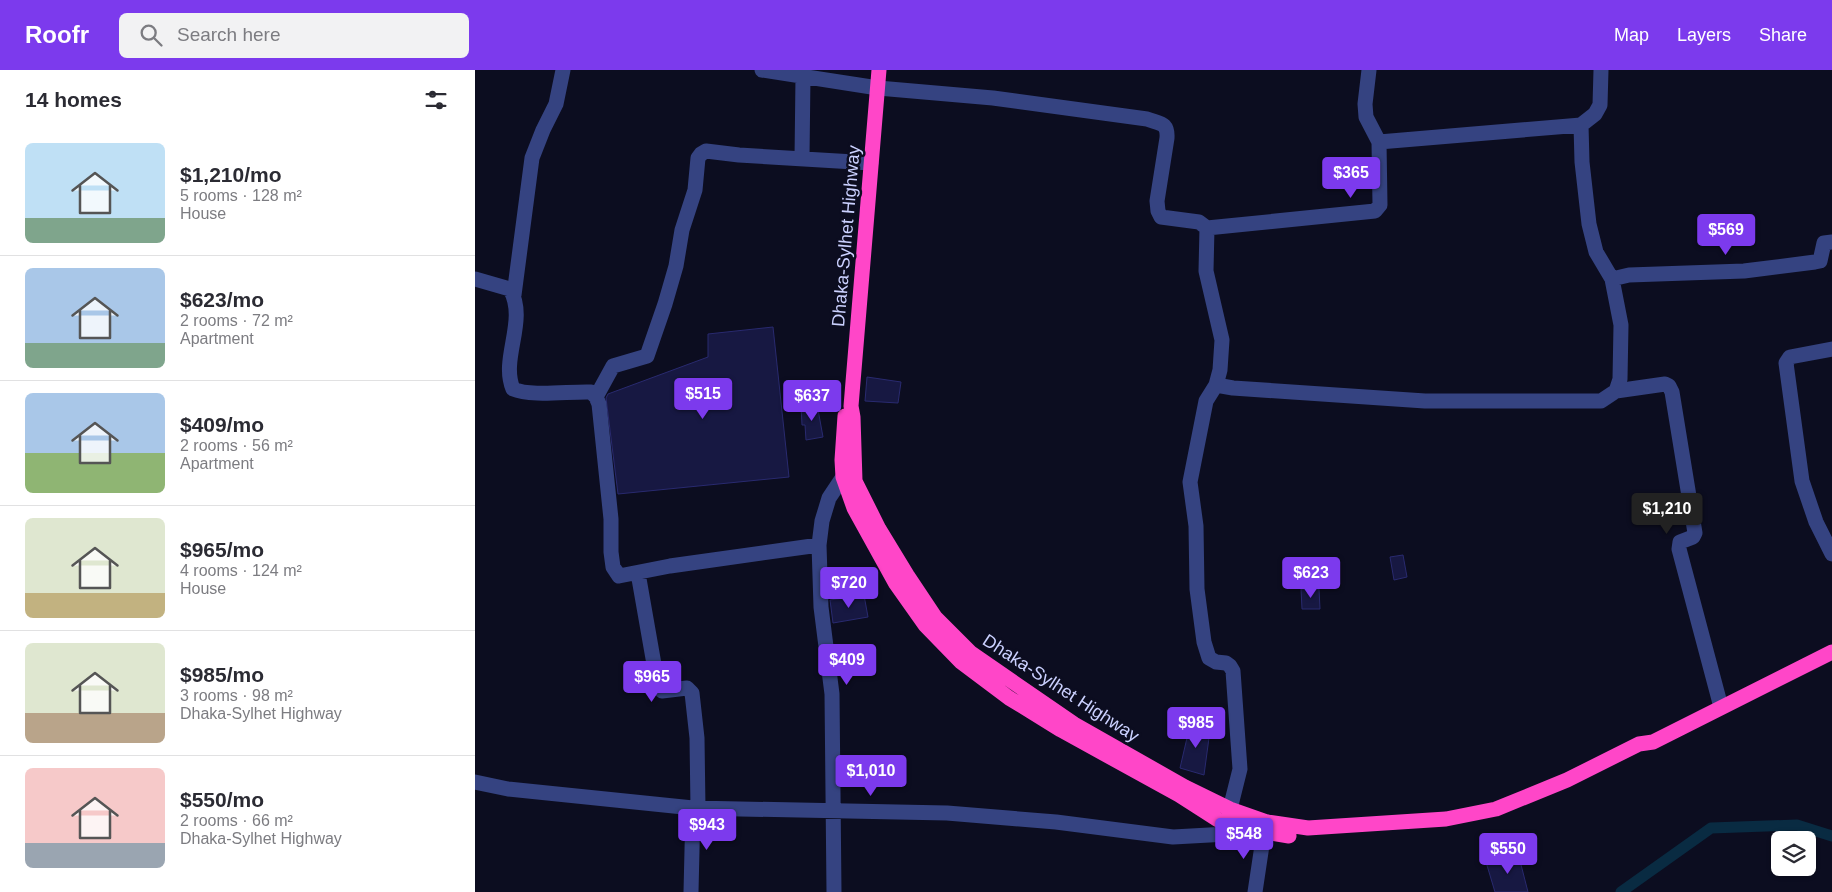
<!DOCTYPE html>
<meta charset="utf-8">
<style>
body{margin:0;font-family:Arial,sans-serif;background:#f2f2f3;color:#2b2b33;height:100vh;display:flex;flex-direction:column;font-size:19px;white-space:nowrap}
*{box-sizing:border-box;margin:0}
p{font-size:16px;color:#7c7c81}
.icon{flex:none;width:28px;height:28px;fill:none;stroke:currentColor;stroke-width:2;stroke-linecap:round;stroke-linejoin:round}
.map{position:relative;flex:1;overflow:hidden}
.details{display:flex;flex-direction:column;background:#fff;width:475px}
.details>*{flex:none}
.fabs{position:absolute;left:1296px;top:761px;display:grid;gap:10px}
.fabs a{display:grid;place-items:center;width:45px;height:45px;border-radius:8px;background:#fff;box-shadow:0 1px 4px #0004;font-size:25px}
.price{position:absolute;translate:-50% -42px;padding:0 11px;border-radius:5px;background:#7c3aed;color:#fff;font-size:16px;line-height:32px;filter:drop-shadow(0 1px 2px #0008)}
.price::after{content:'';position:absolute;left:50%;top:30px;width:15px;height:11px;margin-left:-8px;background:inherit;clip-path:polygon(0 0,100% 0,50% 100%)}
.price.active{background:#222;color:#fff}
ul{padding:0;list-style:none}
li{display:flex;align-items:center;gap:15px;height:125px;padding:0 25px}
li+li{border-top:1px solid #e1e1e2}
li span{display:grid;place-items:center;flex:none;width:140px;height:100px;border-radius:8px;color:#555}
li>.icon{margin-inline-start:auto}
span .icon{width:60px;height:60px;fill:#fffc;stroke-width:1}
li b{font-size:21px}
h2{display:flex;justify-content:space-between;align-items:center;height:60px;padding:0 25px;font-size:21px}
header{display:flex;align-items:center;gap:30px;box-sizing:border-box;height:70px;padding:0 25px;background:#7c3aed;color:#fff}
header strong{font-size:24px}
nav{display:flex;gap:28px;margin-inline-start:auto;font-size:18px}
.search{width:350px;height:45px;background:#f2f2f3;display:flex;align-items:center;gap:12px;box-sizing:border-box;padding:0 18px;border-radius:8px;color:#7c7c81;font-size:19px}
main{display:flex;flex:1;min-height:0}
.map>svg:first-child{display:block}
.lines{fill:none;stroke-linecap:round;stroke-linejoin:round}
.canal{stroke:#092b42;stroke-width:11}
.building{fill:#171842;stroke:#292a6f}
.minor{stroke:#354381;stroke-width:15}
.highway{stroke:#ff46c8;stroke-width:15}
.labels{text-anchor:middle;dominant-baseline:central;stroke-width:5;stroke-linejoin:round;paint-order:stroke}
.street-label{font-size:18px;fill:#cbd1ff;stroke:#0c0d20}
</style>
<header>
<strong>Roofr</strong>
<div class="search"><svg class="icon" aria-label="search" viewBox="0 0 24 24"><circle cx="10" cy="10" r="6"/><path d="M15 15l6 6"/></svg>Search here</div>
<nav><a>Map</a><a>Layers</a><a>Share</a></nav>
</header>
<main>
<section class="details">
<h2>14 homes<svg class="icon" aria-label="filters" viewBox="0 0 24 24"><path d="M4 7h16M4 17h16"/><circle cx="9" cy="7" r="2"/><circle cx="15" cy="17" r="2"/></svg></h2>
<ul>
<li><span style="background:linear-gradient(#bfe0f5 75%,#7fa58c 0)"><svg class="icon" aria-label="home" viewBox="0 0 24 24"><path d="M3 11l9-7 9 7M6 9v11h12V9"/></svg></span><div><b>$1,210/mo</b><p>5 rooms · 128 m²</p><p>House</p></div></li>
<li><span style="background:linear-gradient(#a9c7e8 75%,#7fa58c 0)"><svg class="icon" aria-label="home" viewBox="0 0 24 24"><path d="M3 11l9-7 9 7M6 9v11h12V9"/></svg></span><div><b>$623/mo</b><p>2 rooms · 72 m²</p><p>Apartment</p></div></li>
<li><span style="background:linear-gradient(#a9c7e8 60%,#8fb573 0)"><svg class="icon" aria-label="home" viewBox="0 0 24 24"><path d="M3 11l9-7 9 7M6 9v11h12V9"/></svg></span><div><b>$409/mo</b><p>2 rooms · 56 m²</p><p>Apartment</p></div></li>
<li><span style="background:linear-gradient(#dfe7d0 75%,#c2b280 0)"><svg class="icon" aria-label="home" viewBox="0 0 24 24"><path d="M3 11l9-7 9 7M6 9v11h12V9"/></svg></span><div><b>$965/mo</b><p>4 rooms · 124 m²</p><p>House</p></div></li>
<li><span style="background:linear-gradient(#dfe7d0 70%,#b9a48a 0)"><svg class="icon" aria-label="home" viewBox="0 0 24 24"><path d="M3 11l9-7 9 7M6 9v11h12V9"/></svg></span><div><b>$985/mo</b><p>3 rooms · 98 m²</p><p>Dhaka-Sylhet Highway</p></div></li>
<li><span style="background:linear-gradient(#f6c9c9 75%,#9aa5b1 0)"><svg class="icon" aria-label="home" viewBox="0 0 24 24"><path d="M3 11l9-7 9 7M6 9v11h12V9"/></svg></span><div><b>$550/mo</b><p>2 rooms · 66 m²</p><p>Dhaka-Sylhet Highway</p></div></li>
</ul>
</section>
<div class="map">
<svg width="1357" height="822" viewBox="0 0 1357 822">
<rect width="100%" height="100%" fill="#0c0d20"/>
<g class="lines">
<!-- canal -->
<path class="canal" d="M1146,822L1236,758L1322,755L1357,766"/>
</g>
<!-- building -->
<path class="building" d="M298,257L314,407L143,424L131,328L133,324L233,287V264Z
M392,307L426,312L423,333L390,331Z
M342,334L348,367L331,370L330,355H327L326,335Z
M928,485L932,507L919,510L915,487Z
M826,519H844L845,539H827Z
M389,525L393,547L358,553L355,530Z
M736,653L729,705L705,698L715,655L722,657Z
M1043,783L1053,822H1020L1011,792L1029,789Z"/>
<g class="lines">
<!-- minor -->
<path class="minor" d="M287,0L403,18L518,28L672,49C685,54 693,52 692,68L682,131L683,141L686,147L724,152L732,158L900,141L905,135L904,72L891,47L890,34L894,0
M904,72L1106,55
M327,88L328,6
M732,158L731,201L747,270L745,300L741,315
M0,209L35,219C53,251 25,288 38,319C56,327 95,321 116,322L121,327L124,334L136,449V482L138,497L144,506L195,496L344,475
M1137,209L1154,205L1269,201L1340,192L1345,191L1349,173L1357,172
M39,225L57,88L68,60L81,34L88,0
M1357,279L1315,287L1311,293L1327,411L1341,452L1357,484
M1141,321L1190,314L1194,316L1197,322L1220,463L1218,467L1205,472L1204,479L1246,637
M121,327L138,296L172,286L190,234L201,196L207,160L220,120L223,88L226,84L231,81L264,85L396,93
M163,503L183,617L187,621L212,618L217,623L222,668L223,738
M0,712L33,719L218,738L472,743L581,752L698,767L789,762L780,822
M755,739L765,699L758,601L755,596L751,593L741,592L734,588L729,572L722,519L721,456L715,412L731,331L741,315L758,318L950,331H1126L1141,321L1145,309L1146,255L1137,209L1121,182L1114,154L1107,92L1106,55L1120,44L1125,35L1126,0
M216,822L218,738
M359,822L357,624L346,537L344,475L347,451L354,428L368,407"/>
<!-- highway -->
<path class="highway" d="M404,0L376,336L378,347L380,411L404,459L432,505L460,547L496,583L599,654L710,717L755,739L792,752L833,758L971,749L1021,739L1092,710L1164,674L1178,672L1357,582
M370,346L367,390L368,407L379,438L421,514L450,555L486,592L534,628L586,660L704,725L743,750L789,762L814,766"/>
</g>
<g class="labels">
<!-- street labels -->
<g class="street-label">
<text transform="translate(371 166) rotate(-85)">Dhaka-Sylhet Highway</text>
<text transform="translate(586 618) rotate(33)">Dhaka-Sylhet Highway</text>
</g>
</g>
</svg>
<div class="fabs">
<a><svg class="icon" aria-label="layers" viewBox="0 0 24 24"><path d="M12 4l9 5-9 5-9-5zM3 14l9 5 9-5"/></svg></a>
</div>
<b class="price" style="left:876px;top:129px">$365</b>
<b class="price" style="left:1251px;top:186px">$569</b>
<b class="price" style="left:228px;top:350px">$515</b>
<b class="price" style="left:337px;top:352px">$637</b>
<b class="price active" style="left:1192px;top:465px">$1,210</b>
<b class="price" style="left:836px;top:529px">$623</b>
<b class="price" style="left:374px;top:539px">$720</b>
<b class="price" style="left:372px;top:616px">$409</b>
<b class="price" style="left:177px;top:633px">$965</b>
<b class="price" style="left:721px;top:679px">$985</b>
<b class="price" style="left:396px;top:727px">$1,010</b>
<b class="price" style="left:232px;top:781px">$943</b>
<b class="price" style="left:769px;top:790px">$548</b>
<b class="price" style="left:1033px;top:805px">$550</b>
</div>
</main>
